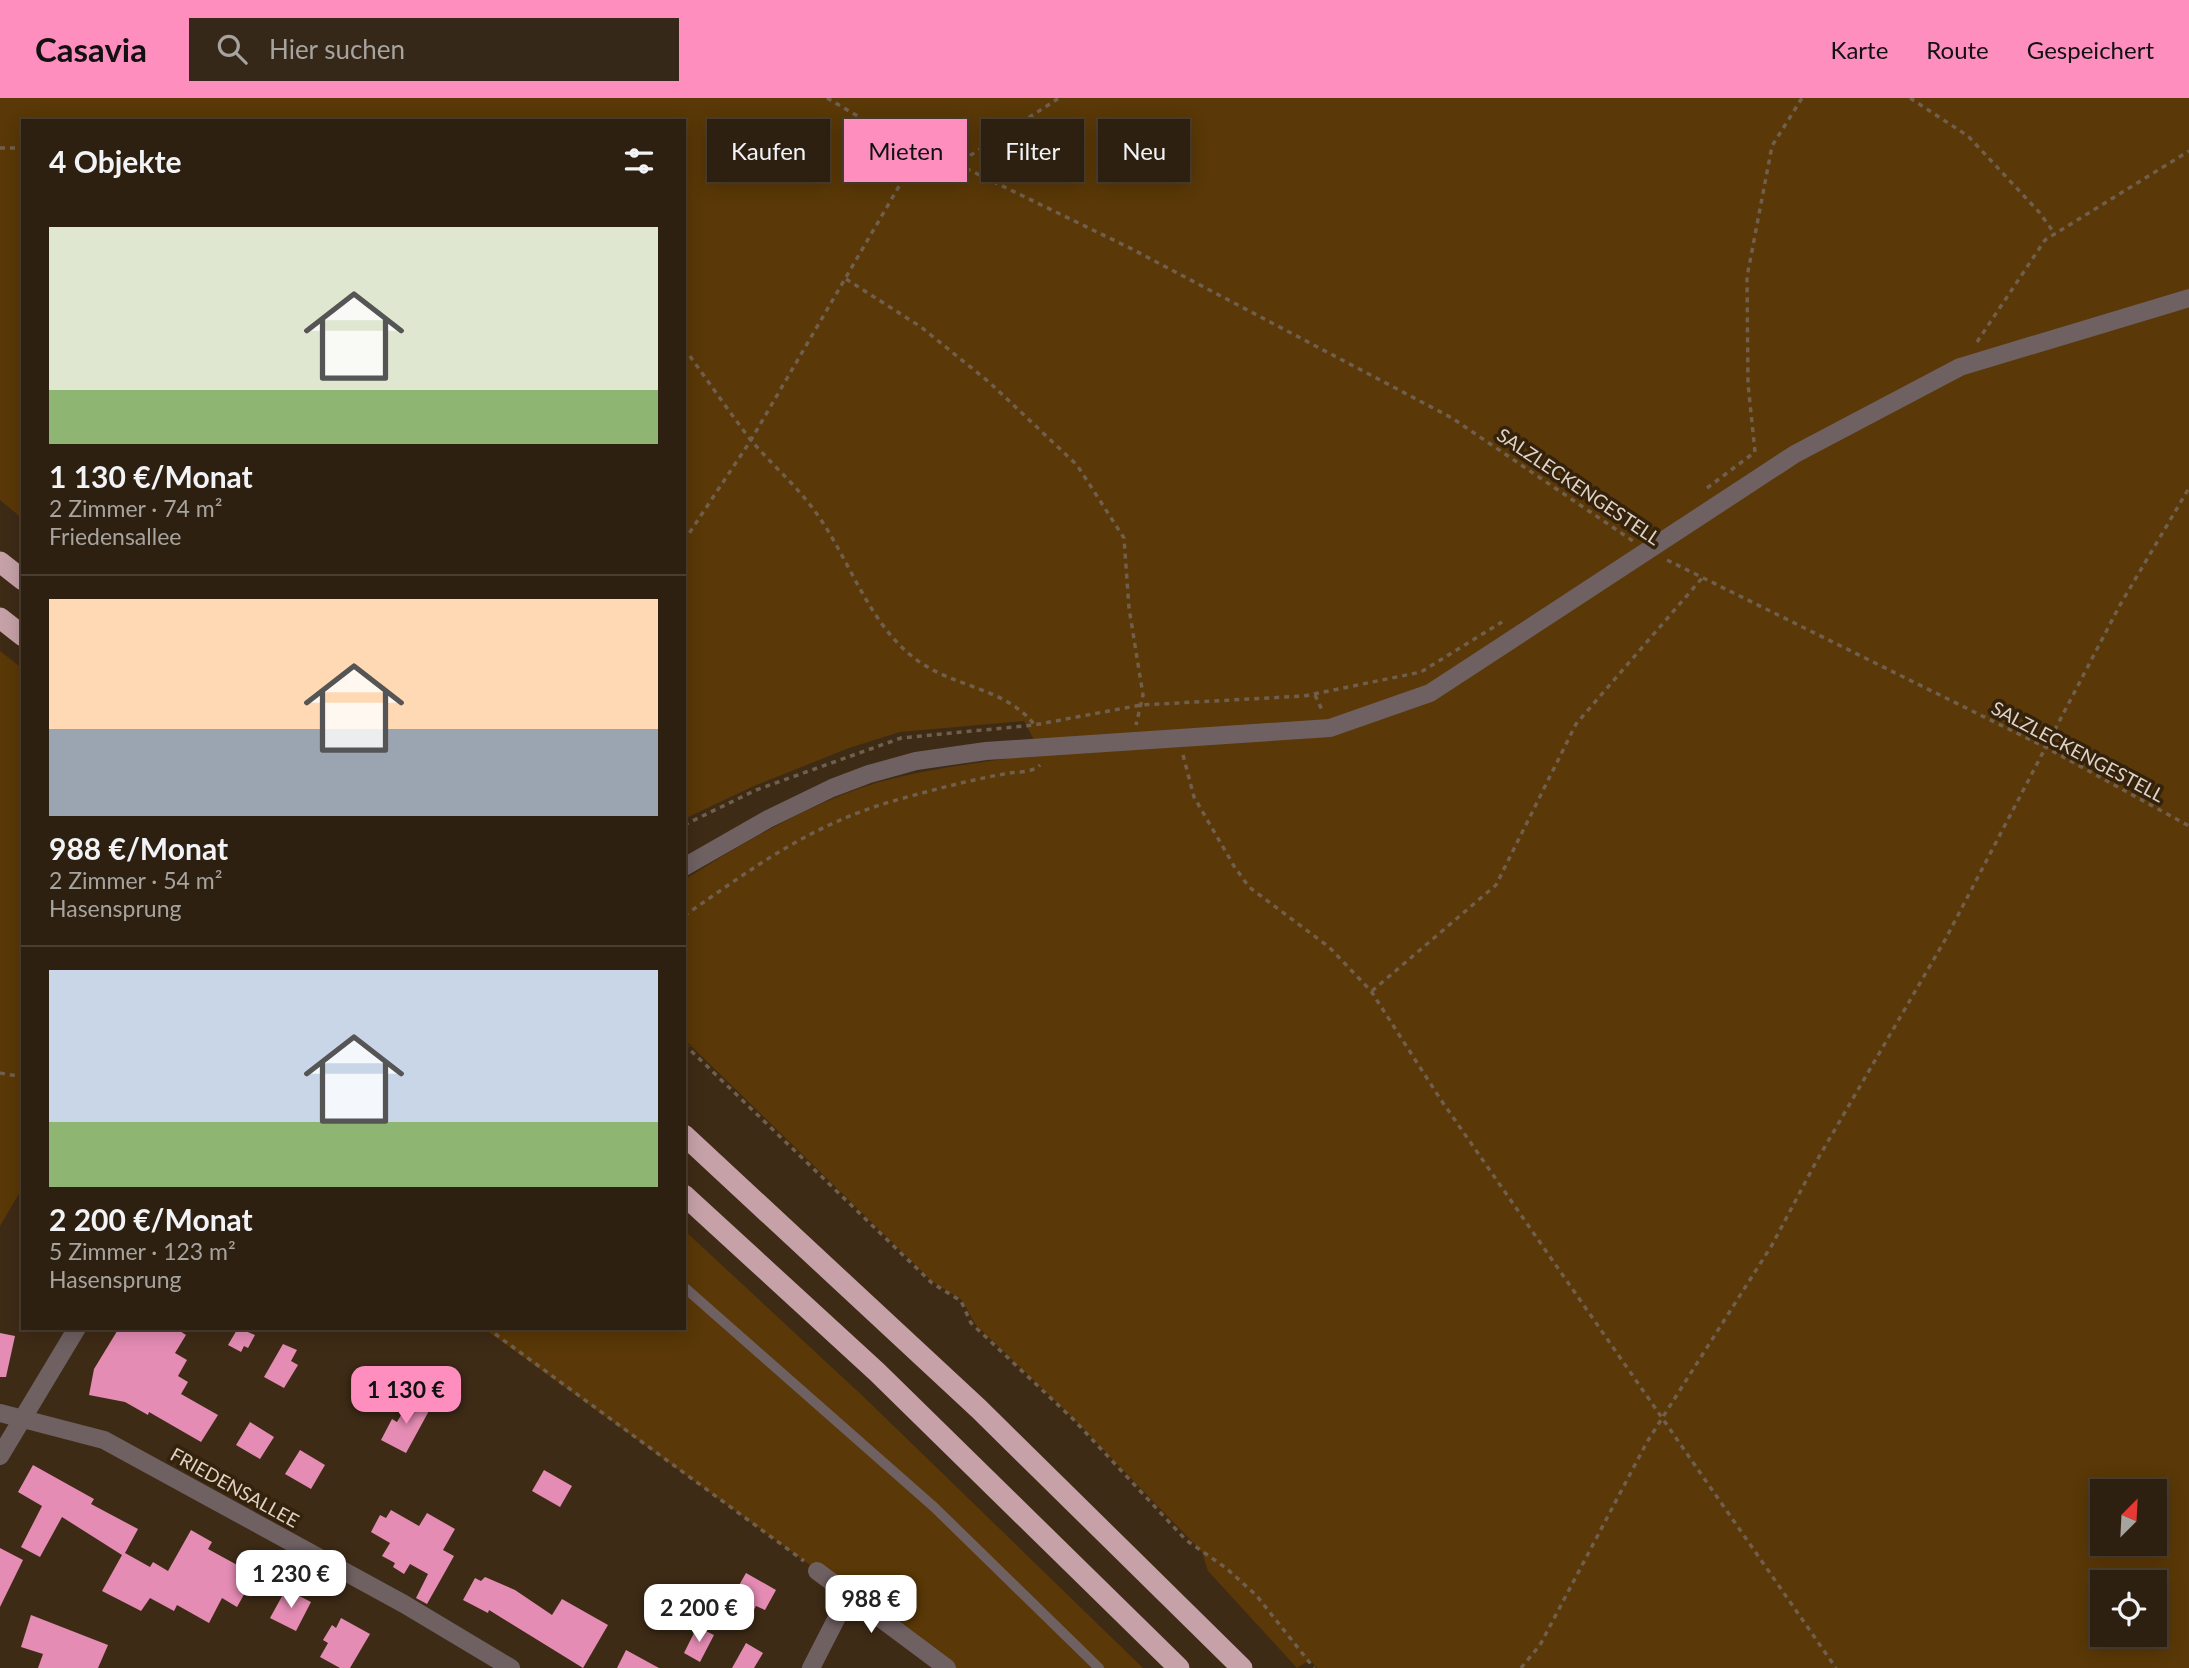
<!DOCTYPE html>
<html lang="de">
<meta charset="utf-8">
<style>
body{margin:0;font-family:Lato,sans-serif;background:#362819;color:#f1f3f6;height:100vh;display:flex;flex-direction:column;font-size:26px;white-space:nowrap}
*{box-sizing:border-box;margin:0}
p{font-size:23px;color:#a7a39f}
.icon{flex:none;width:38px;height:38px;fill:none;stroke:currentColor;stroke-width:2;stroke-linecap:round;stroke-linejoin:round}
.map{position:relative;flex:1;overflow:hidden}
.sheet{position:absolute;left:21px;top:21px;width:665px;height:1211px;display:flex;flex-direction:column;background:#2e2010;border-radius:0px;box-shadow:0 4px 18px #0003,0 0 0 2px #493e30}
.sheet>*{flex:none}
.top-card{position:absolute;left:707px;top:21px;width:665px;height:63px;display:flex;gap:14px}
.needle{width:46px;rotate:24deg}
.controls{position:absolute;left:2090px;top:1381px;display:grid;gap:14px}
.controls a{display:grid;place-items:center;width:77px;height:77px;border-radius:0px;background:#2e2010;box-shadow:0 4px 18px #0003,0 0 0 2px #493e30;font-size:35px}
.price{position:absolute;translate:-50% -60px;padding:0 16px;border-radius:14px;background:#fff;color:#222;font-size:23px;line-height:46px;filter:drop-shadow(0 2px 4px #0008)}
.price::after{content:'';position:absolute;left:50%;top:42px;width:21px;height:16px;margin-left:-10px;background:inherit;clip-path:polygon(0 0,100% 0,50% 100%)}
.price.selected{background:#fe8ebe;color:#111}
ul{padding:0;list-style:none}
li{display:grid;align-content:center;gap:14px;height:371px;padding:0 28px}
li+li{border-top:2px solid #493e30}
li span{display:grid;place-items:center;height:217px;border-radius:0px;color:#555}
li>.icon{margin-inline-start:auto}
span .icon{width:126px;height:126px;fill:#fffc;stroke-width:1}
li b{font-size:30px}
h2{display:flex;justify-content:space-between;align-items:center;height:84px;padding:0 28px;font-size:30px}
.chip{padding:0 24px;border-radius:0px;background:#2e2010;box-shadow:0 4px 18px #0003,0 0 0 2px #493e30;font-size:24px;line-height:63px}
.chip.selected{background:#fe8ebe;color:#111}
header{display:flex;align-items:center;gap:42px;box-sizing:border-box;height:98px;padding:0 35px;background:#fe8ebe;color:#111}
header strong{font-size:33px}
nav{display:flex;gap:38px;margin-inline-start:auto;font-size:24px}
.search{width:490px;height:63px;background:#362819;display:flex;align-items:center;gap:18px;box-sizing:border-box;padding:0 24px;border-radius:0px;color:#a7a39f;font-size:26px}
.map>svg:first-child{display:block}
.green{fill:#5a3807;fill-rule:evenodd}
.building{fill:#e58cb4}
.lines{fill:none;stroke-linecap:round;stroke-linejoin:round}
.path{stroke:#705f4d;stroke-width:3.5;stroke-dasharray:5 5;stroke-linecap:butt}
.lane{stroke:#6f6062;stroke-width:10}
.street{stroke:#6f6062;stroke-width:18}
.highway{stroke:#c6a2a8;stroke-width:21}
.labels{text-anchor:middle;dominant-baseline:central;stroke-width:7;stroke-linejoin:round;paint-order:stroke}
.street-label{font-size:19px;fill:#ded2c5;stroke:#34220c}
</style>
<header>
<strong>Casavia</strong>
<div class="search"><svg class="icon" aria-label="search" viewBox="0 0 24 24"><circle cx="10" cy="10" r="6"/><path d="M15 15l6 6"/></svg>Hier suchen</div>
<nav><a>Karte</a><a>Route</a><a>Gespeichert</a></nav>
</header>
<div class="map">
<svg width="2189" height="1570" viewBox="0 0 2189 1570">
<rect width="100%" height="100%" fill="#3e2b16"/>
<!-- green -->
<path class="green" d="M0,0H2189V1570H1317L1310,1562L1297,1570L1208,1473L1202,1454L1072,1319L975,1226L962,1202L933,1184L684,941V782C745,744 808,706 876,685C928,670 982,665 1035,656L1034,642L1024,623L900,634L849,650L754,688L684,721V23H23V421L0,402ZM2102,1393H2154V1446H2102ZM2102,1484H2154V1536H2102Z
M0,553L23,571V1089L0,1128Z
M684,1132L867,1302L1143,1570H952L483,1230H684Z"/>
<!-- building -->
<path class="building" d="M119,1230H175L186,1237L175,1255L187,1262L178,1278L188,1284L181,1296L218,1317L201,1344L149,1314L148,1317L125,1304L89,1297L94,1271Z
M238,1230L255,1237L248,1250L244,1248L241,1254L228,1247Z
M0,1235L15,1238L6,1279H0Z
M283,1246L297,1252L291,1263L298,1267L284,1290L264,1279Z
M411,1300L430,1311L406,1355L381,1342L392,1321L397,1324Z
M250,1324L274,1339L260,1361L236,1347Z
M300,1352L325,1367L311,1391L285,1376Z
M33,1367L94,1401L91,1406L138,1431L125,1455L150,1469L153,1464L168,1473L191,1432L212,1444L208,1451L250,1474L246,1481L251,1484L237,1509L222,1500L209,1525L177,1507L174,1513L150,1500L141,1513L102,1493L122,1457L62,1419L40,1459L21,1449L42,1408L18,1394Z
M544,1372L572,1388L560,1409L532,1393Z
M391,1412L419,1428L427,1415L455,1431L443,1452L454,1458L427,1506L416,1500L428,1476L410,1466L404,1476L393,1469L395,1465L382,1458L390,1445L371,1434L380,1417L386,1420Z
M0,1450L23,1462L0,1509Z
M746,1475L776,1492L765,1512L756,1508L751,1517L729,1505Z
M485,1479L515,1492L552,1517L562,1501L608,1527L583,1570L489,1512L488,1515L463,1502L475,1480L481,1483Z
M286,1491L311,1504L296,1533L270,1520Z
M31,1517L108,1547L98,1570H38L43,1556L21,1549Z
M341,1520L370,1536L350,1570H340L320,1559L328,1545L323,1542L332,1527L336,1530Z
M697,1529L714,1537L700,1564L684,1555Z
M746,1545L763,1555L754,1570H732Z
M626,1552L659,1570H617Z"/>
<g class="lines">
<!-- path -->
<path class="path" d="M827,0L919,54
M1910,0L1968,38L2039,114L2055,136
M0,50H23
M957,66L1130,150L1452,320L1633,443
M846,181L921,229L989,284L1077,367L1124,440L1129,510L1143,597L1136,627
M1977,244L2045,142L2189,53
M684,250C706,280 727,311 750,341C770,365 795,386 814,412C847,456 865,517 907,554C948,591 1001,586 1034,626
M1707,390L1755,354L1748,286L1747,179L1772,48L1802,0
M684,443L751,342L919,54L957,66L1059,0
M1667,462L2047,650L2189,728
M1315,597L1322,612
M1183,657L1194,699L1234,768L1249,789L1329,849L1371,893L1441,1002L1836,1570
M684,727L756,692L901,640L1034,627L1141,607L1304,598L1421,574L1502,524
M684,818C757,767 813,725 900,701C937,691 973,681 1010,675C1020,674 1033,674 1040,667
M1372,893L1496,787L1576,626L1703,479
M684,946L932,1185L961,1203L971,1225L1073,1321L1186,1442L1226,1470L1256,1497L1314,1570
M0,975L23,979
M487,1230L804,1463
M1521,1570L1540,1547L1647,1344L1772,1147L1816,1064L1945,842L2120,507L2189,390"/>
<!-- lane -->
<path class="lane" d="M684,1189L934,1409L1099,1570"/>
<!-- street -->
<path class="street" d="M684,769L768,721L832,690L869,676L916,663L986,653L1330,630L1430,595L1795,356L1960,269L2189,200
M0,1315L104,1342L404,1506L511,1570
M0,1358L77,1230
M817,1473L947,1570
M811,1570L849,1496"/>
<!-- highway -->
<path class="highway" d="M0,464L23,482
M0,520L23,538
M684,1037L979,1311L1242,1570
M684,1097L877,1274L1179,1570"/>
</g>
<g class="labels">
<!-- street labels -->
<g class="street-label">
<text transform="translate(1579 388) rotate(34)">SALZLECKENGESTELL</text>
<text transform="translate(2078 653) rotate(28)">SALZLECKENGESTELL</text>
<text transform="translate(235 1389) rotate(29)">FRIEDENSALLEE</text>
</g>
</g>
</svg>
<div class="controls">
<a><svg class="needle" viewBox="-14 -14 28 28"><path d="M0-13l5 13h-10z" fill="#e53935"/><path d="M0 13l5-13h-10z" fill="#a7a39f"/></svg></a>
<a><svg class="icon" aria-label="locate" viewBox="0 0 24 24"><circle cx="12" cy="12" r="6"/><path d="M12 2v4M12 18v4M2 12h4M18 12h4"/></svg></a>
</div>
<b class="price selected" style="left:406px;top:1328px">1 130 €</b>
<b class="price" style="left:291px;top:1512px">1 230 €</b>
<b class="price" style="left:871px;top:1537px">988 €</b>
<b class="price" style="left:699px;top:1546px">2 200 €</b>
<div class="top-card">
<a class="chip">Kaufen</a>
<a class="chip selected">Mieten</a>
<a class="chip">Filter</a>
<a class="chip">Neu</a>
</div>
<section class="sheet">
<h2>4 Objekte<svg class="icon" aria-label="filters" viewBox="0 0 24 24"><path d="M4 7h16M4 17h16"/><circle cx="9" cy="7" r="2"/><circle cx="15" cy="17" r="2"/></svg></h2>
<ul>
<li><span style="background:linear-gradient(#dfe7d0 75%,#8fb573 0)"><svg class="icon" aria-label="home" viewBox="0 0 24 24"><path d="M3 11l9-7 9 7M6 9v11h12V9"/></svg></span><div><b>1 130 €/Monat</b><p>2 Zimmer · 74 m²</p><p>Friedensallee</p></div></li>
<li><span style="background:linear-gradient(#ffd9b3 60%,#9aa5b1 0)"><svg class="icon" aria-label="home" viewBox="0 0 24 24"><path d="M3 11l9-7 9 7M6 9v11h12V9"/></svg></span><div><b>988 €/Monat</b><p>2 Zimmer · 54 m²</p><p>Hasensprung</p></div></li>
<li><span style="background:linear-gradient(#c9d6e8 70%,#8fb573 0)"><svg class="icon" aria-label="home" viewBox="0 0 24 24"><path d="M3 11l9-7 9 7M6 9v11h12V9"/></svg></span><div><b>2 200 €/Monat</b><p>5 Zimmer · 123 m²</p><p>Hasensprung</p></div></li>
</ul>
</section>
</div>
